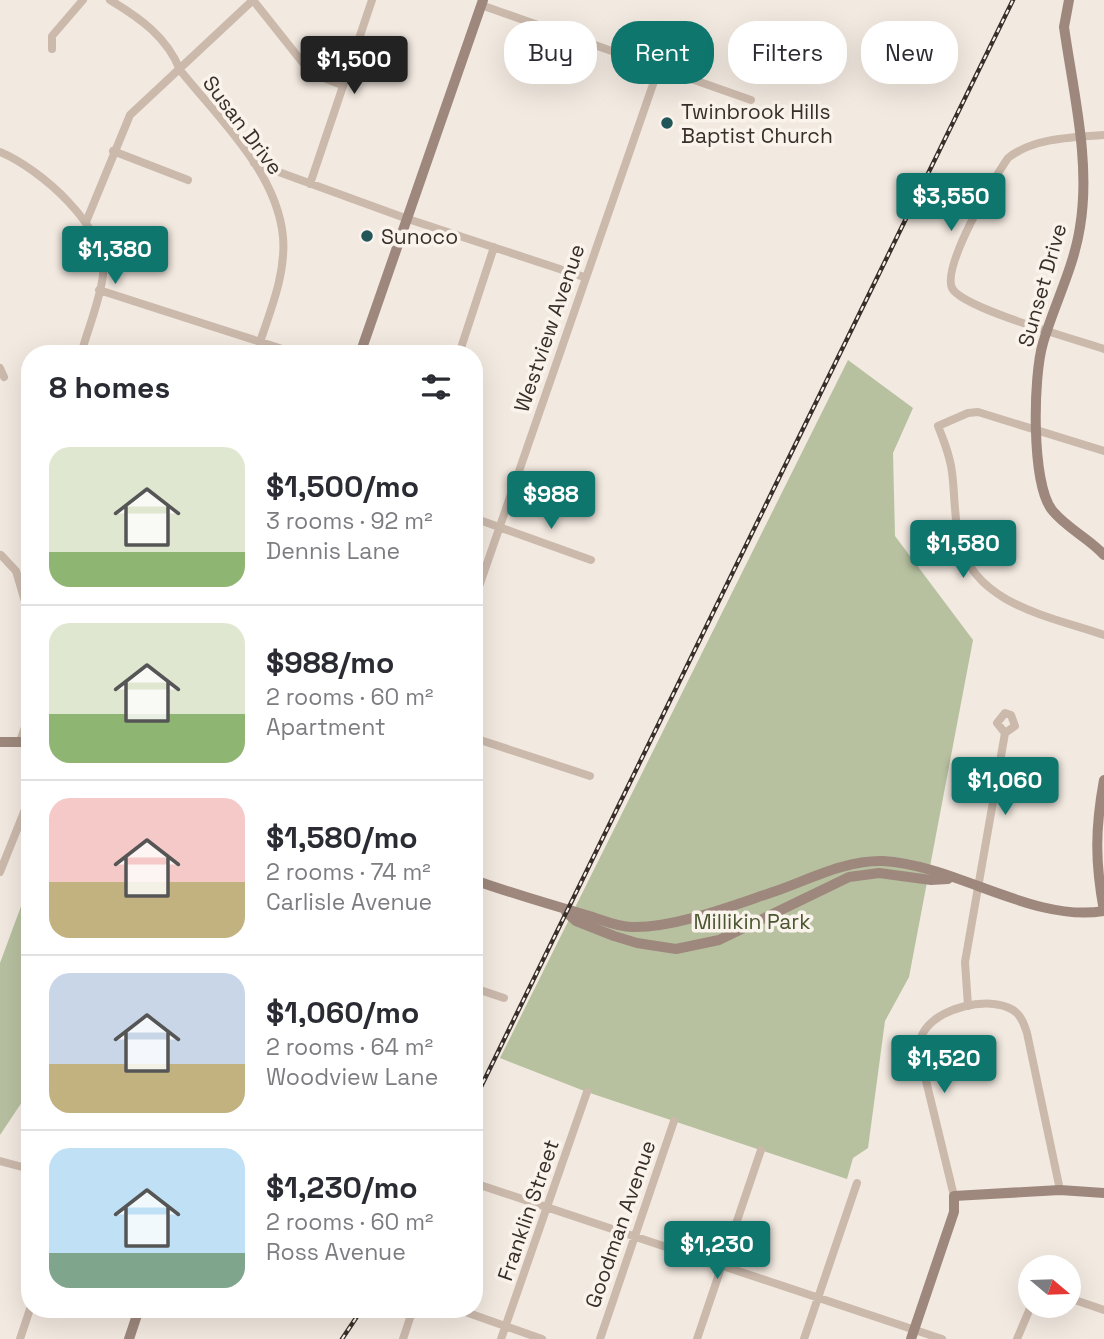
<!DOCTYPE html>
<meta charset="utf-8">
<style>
body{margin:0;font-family:"Space Grotesk",sans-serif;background:#f2f2f3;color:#2b2b33;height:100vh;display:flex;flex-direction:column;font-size:26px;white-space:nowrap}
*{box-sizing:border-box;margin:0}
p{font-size:23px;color:#7c7c81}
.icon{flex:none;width:38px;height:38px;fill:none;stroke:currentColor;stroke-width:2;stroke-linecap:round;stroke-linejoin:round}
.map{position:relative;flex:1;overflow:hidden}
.sheet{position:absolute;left:21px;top:345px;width:462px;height:973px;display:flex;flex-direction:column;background:#fff;border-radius:28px;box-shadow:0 7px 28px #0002}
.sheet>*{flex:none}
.hud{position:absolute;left:504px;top:21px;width:494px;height:63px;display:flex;gap:14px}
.needle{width:46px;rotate:109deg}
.fabs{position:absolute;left:1018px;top:1255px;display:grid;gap:14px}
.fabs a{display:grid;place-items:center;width:63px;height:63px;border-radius:50%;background:#fff;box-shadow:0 7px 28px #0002;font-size:35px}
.price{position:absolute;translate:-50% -60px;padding:0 16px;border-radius:7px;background:#0f766e;color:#fff;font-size:23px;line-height:46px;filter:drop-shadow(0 2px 4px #0008)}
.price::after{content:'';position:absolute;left:50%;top:42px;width:21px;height:16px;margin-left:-10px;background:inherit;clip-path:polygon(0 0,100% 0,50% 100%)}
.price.current{background:#222;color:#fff}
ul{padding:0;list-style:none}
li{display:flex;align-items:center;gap:21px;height:175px;padding:0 28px}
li+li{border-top:2px solid #e1e1e2}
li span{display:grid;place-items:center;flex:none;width:196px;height:140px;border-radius:21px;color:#555}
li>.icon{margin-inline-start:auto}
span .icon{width:84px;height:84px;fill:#fffc;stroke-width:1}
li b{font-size:30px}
h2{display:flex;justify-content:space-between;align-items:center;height:84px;padding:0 28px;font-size:30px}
.pill{padding:0 24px;border-radius:28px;background:#fff;box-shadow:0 7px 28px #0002;font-size:24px;line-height:63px}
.pill.current{background:#0f766e;color:#fff}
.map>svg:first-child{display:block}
.green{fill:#b7c1a0}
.water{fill:#7faeaf}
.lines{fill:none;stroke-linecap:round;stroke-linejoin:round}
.street{stroke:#cbb9ac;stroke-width:8}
.secondary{stroke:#9e887d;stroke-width:10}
.rail-casing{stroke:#392f2a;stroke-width:4.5}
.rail{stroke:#faf3ec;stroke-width:2;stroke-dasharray:5;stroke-linecap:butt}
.poi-dot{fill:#215759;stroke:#faf3ec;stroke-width:2.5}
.labels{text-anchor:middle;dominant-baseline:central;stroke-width:7;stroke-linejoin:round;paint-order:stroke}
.poi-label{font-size:21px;fill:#392f2a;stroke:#faf3ec;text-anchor:start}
.street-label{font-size:21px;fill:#392f2a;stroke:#faf3ec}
.park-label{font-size:21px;fill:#49562f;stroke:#faf3ec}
</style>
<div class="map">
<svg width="1104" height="1339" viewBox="0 0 1104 1339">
<rect width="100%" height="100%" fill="#f2e9e0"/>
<!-- green -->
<path class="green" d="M848,360L913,408L893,453L895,536L973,640L909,977L885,1021L868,1148L853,1158L847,1179L587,1092L500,1058Z
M30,882V1090L0,1135V963Z"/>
<!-- water -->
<path class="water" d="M766,42L794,44L798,48L786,75Z"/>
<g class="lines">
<!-- street -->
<path class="street" d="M110,0C140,18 167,37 180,70C219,119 277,172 283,237C286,273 271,309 260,342
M253,0L311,73L342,85
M481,5L751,100
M52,49V36L83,0
M1104,135C1073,137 1033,138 1008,158C994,178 942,266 952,288C961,308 1078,340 1104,349
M113,151L188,180
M0,152C39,168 109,228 103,275C100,301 88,328 81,354
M254,163L405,218L584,277
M310,184L372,0
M86,222L130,115L253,0
M99,290L298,354
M459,354L494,247
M0,368L4,377
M1104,451L978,412L968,413L938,426C944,441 950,456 952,472C955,495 954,521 960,543C976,605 1052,617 1104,635
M474,518L591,560
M1,555L16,571L30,618
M474,601L659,67
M474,738L590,776
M20,741L30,713
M0,872L30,797
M474,988L504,998
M968,1006L965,962L1005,733L1015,726L1011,715L1005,713L997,723L1005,733
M0,1161L30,1169
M474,1183L942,1339
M954,1196L921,1060C920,1051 918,1042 923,1033C936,1008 989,995 1013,1010C1021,1015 1024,1024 1027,1033L1060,1190
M1069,1298L1104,1310
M457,1309L542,1339
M20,1339L30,1309
M403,1339L413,1309
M501,1339L587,1092
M600,1339L674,1121
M697,1339L761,1150
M804,1339L857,1183
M1017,1339L1031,1306"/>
<!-- secondary -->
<path class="secondary" d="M1069,0L1064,27C1073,91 1091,162 1080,227C1074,267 1054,305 1043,343C1033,376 1031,483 1052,510C1066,528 1089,538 1104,555
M360,354L483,0
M0,742H30
M1104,780C1095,829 1095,862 1104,911
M474,880C511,893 548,904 586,915C601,919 616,927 632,927C676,928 734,905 776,891C810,879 846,860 883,861C956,865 1033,923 1104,911
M566,912L576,921L614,936L637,943L676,949L719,940L849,877L879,873L931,880L948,879
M129,1339L139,1309
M911,1339L954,1212V1196L1060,1190L1104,1193"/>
<defs>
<path id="rail" d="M474,1101L1013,0
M342,1339L362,1309"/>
</defs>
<!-- rail casing -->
<use href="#rail" class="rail-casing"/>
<!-- rail -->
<use href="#rail" class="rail"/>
</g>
<!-- markers -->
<g class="poi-dot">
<circle cx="667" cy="123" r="7"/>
<circle cx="367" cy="236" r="7"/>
</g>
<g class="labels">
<!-- poi labels -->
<g class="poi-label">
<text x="681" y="111">Twinbrook Hills<tspan x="681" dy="24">Baptist Church</tspan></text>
<text x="381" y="236">Sunoco</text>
</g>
<!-- street labels -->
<g class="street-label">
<text transform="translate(243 125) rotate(53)">Susan Drive</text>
<text transform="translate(1042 285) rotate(-74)">Sunset Drive</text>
<text transform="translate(549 328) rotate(-71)">Westview Avenue</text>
<text transform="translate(528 1210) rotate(-71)">Franklin Street</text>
<text transform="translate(620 1224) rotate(-71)">Goodman Avenue</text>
</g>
<!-- park labels -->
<g class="park-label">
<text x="752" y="921">Millikin Park</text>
</g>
</g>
</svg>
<div class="fabs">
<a><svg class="needle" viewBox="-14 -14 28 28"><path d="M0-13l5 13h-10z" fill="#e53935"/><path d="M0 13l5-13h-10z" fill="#7c7c81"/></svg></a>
</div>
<b class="price current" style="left:354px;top:96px">$1,500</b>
<b class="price" style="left:951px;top:233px">$3,550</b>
<b class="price" style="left:115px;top:286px">$1,380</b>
<b class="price" style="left:551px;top:531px">$988</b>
<b class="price" style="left:963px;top:580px">$1,580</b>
<b class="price" style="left:1005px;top:817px">$1,060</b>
<b class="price" style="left:944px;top:1095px">$1,520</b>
<b class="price" style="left:717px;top:1281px">$1,230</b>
<div class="hud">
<a class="pill">Buy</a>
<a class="pill current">Rent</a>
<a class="pill">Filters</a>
<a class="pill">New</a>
</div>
<section class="sheet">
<h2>8 homes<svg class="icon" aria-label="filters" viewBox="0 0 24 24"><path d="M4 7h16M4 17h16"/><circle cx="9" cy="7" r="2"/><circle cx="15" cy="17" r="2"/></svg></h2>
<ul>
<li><span style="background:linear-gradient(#dfe7d0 75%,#8fb573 0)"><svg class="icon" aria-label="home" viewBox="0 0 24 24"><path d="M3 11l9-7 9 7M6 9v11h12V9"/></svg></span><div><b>$1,500/mo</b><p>3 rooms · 92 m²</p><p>Dennis Lane</p></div></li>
<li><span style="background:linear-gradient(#dfe7d0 65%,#8fb573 0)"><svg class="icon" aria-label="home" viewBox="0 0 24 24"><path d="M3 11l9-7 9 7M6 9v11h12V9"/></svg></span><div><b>$988/mo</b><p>2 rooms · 60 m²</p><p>Apartment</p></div></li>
<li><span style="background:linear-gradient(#f6c9c9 60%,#c2b280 0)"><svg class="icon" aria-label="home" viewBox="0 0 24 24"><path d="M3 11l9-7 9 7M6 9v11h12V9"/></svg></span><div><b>$1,580/mo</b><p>2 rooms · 74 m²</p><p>Carlisle Avenue</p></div></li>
<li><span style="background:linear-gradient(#c9d6e8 65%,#c2b280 0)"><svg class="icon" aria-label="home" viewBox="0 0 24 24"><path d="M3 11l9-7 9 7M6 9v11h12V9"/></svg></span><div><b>$1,060/mo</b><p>2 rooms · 64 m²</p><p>Woodview Lane</p></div></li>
<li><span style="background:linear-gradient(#bfe0f5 75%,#7fa58c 0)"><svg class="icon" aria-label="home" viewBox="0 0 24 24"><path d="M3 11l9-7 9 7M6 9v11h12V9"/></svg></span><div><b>$1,230/mo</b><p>2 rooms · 60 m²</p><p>Ross Avenue</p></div></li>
</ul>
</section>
</div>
